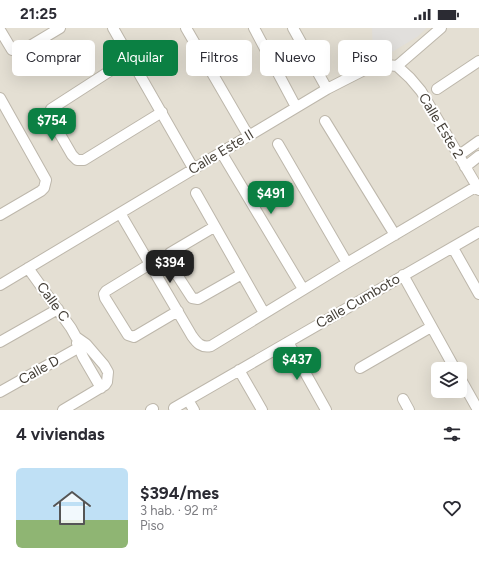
<!DOCTYPE html>
<html lang="es">
<meta charset="utf-8">
<style>
body{margin:0;font-family:Figtree,sans-serif;background:#f2f2f3;color:#2b2b33;height:100vh;display:flex;flex-direction:column;font-size:15px;white-space:nowrap}
*{box-sizing:border-box;margin:0}
p{font-size:13px;color:#7c7c81}
.icon{flex:none;width:22px;height:22px;fill:none;stroke:currentColor;stroke-width:2;stroke-linecap:round;stroke-linejoin:round}
.map{position:relative;height:382px;overflow:hidden}
.drawer{display:flex;flex-direction:column;background:#fff;flex:1}
.drawer>*{flex:none}
.hud{position:absolute;left:12px;top:12px;width:455px;height:36px;display:flex;gap:8px}
.fabs{position:absolute;left:431px;top:334px;display:grid;gap:8px}
.fabs a{display:grid;place-items:center;width:36px;height:36px;border-radius:6px;background:#fff;box-shadow:0 4px 16px #0002;font-size:20px}
.price{position:absolute;translate:-50% -34px;padding:0 9px;border-radius:8px;background:#0b8043;color:#fff;font-size:13px;line-height:26px;filter:drop-shadow(0 1px 2px #0008)}
.price::after{content:'';position:absolute;left:50%;top:24px;width:12px;height:9px;margin-left:-6px;background:inherit;clip-path:polygon(0 0,100% 0,50% 100%)}
.price.current{background:#222;color:#fff}
ul{padding:0;list-style:none}
li{display:flex;align-items:center;gap:12px;height:100px;padding:0 16px}
li span{display:grid;place-items:center;flex:none;width:112px;height:80px;border-radius:6px;color:#555}
li>.icon{margin-inline-start:auto}
span .icon{width:48px;height:48px;fill:#fffc;stroke-width:1}
li b{font-size:17px}
h2{display:flex;justify-content:space-between;align-items:center;height:48px;padding:0 16px;font-size:17px}
.tag{padding:0 14px;border-radius:6px;background:#fff;box-shadow:0 4px 16px #0002;font-size:14px;line-height:36px}
.tag.current{background:#0b8043;color:#fff}
.status{display:flex;justify-content:space-between;align-items:center;height:28px;padding:0 20px;background:#fff;direction:ltr}
.status svg{height:11px;fill:currentColor}
.map>svg:first-child{display:block}
.residential{fill:#e4dfd3;fill-rule:evenodd}
.parking{fill:#e1dfdc}
.lines{fill:none;stroke-linecap:round;stroke-linejoin:round}
.street-casing{stroke:#bdb7ab;stroke-width:12}
.street{stroke:#fff;stroke-width:10}
.labels{text-anchor:middle;dominant-baseline:central;stroke-width:4;stroke-linejoin:round;paint-order:stroke}
.street-label{font-size:14px;fill:#423d35;stroke:#fff}
</style>
<div class="status"><b>21:25</b><svg viewBox="0 0 49 12"><path d="M0 12V9h3v3zM5 12V6h3v6zM10 12V3h3v9zM15 12V0h3v12zM26 1h20v11H26zM47 4h2v5h-2z"/></svg></div>
<div class="map">
<svg width="479" height="382" viewBox="0 0 479 382">
<rect width="100%" height="100%" fill="#f0ede4"/>
<!-- residential -->
<path class="residential" d="M0,0H479V382H0ZM438,341H460V363H438Z"/>
<!-- parking -->
<path class="parking" d="M372,0H427L417,9L387,27L373,26Z"/>
<g class="lines">
<defs>
<path id="street" d="M113,0L193,140
M186,0L248,107
M254,0L296,79
M293,0L327,61
M0,2L12,22L20,24L60,0
M130,30L51,81L49,86L50,89L72,127L77,132H84L162,84
M397,38L410,50L421,63L479,162
M437,61L479,33
M0,70L46,152L44,160L41,163L0,187
M325,93L395,207
M278,116L347,235
M221,124L303,261
M458,128L479,113
M465,139L479,128
M196,165L264,285
M120,185L192,308C197,315 201,320 211,318L347,235L477,158
M214,199L170,225L168,229V233L192,270L198,271L242,246
M453,220L479,266
M150,236L106,263L104,266L105,270L128,307L134,309L178,283
M28,240L71,300L76,309L86,316L104,337L108,344L107,354L105,357L63,382
M403,247L455,341
M0,257L327,61L376,36L397,38L441,0
M0,314L58,281
M288,314L326,382
M77,315L83,329L101,360
M360,340L431,299
M239,342L262,382
M460,350L478,382
M0,364L78,320
M403,371L409,382
M188,372L194,382
M174,380L479,204
M151,382L153,381"/>
</defs>
<!-- street casing -->
<use href="#street" class="street-casing"/>
<!-- street -->
<use href="#street" class="street"/>
</g>
<g class="labels">
<!-- street labels -->
<g class="street-label">
<text transform="translate(441 98) rotate(59)">Calle Este 2</text>
<text transform="translate(221 124) rotate(-31)">Calle Este II</text>
<text transform="translate(358 273) rotate(-30)">Calle Cumboto</text>
<text transform="translate(53 274) rotate(54)">Calle C</text>
<text transform="translate(39 342) rotate(-29)">Calle D</text>
</g>
</g>
</svg>
<div class="fabs">
<a><svg class="icon" aria-label="layers" viewBox="0 0 24 24"><path d="M12 4l9 5-9 5-9-5zM3 14l9 5 9-5"/></svg></a>
</div>
<b class="price" style="left:52px;top:114px">$754</b>
<b class="price" style="left:271px;top:187px">$491</b>
<b class="price current" style="left:170px;top:256px">$394</b>
<b class="price" style="left:297px;top:353px">$437</b>
<div class="hud">
<a class="tag">Comprar</a>
<a class="tag current">Alquilar</a>
<a class="tag">Filtros</a>
<a class="tag">Nuevo</a>
<a class="tag">Piso</a>
</div>
</div>
<section class="drawer">
<h2>4 viviendas<svg class="icon" aria-label="filters" viewBox="0 0 24 24"><path d="M4 7h16M4 17h16"/><circle cx="9" cy="7" r="2"/><circle cx="15" cy="17" r="2"/></svg></h2>
<ul>
<li><span style="background:linear-gradient(#bfe0f5 65%,#8fb573 0)"><svg class="icon" aria-label="home" viewBox="0 0 24 24"><path d="M3 11l9-7 9 7M6 9v11h12V9"/></svg></span><div><b>$394/mes</b><p>3 hab. · 92 m²</p><p>Piso</p></div><svg class="icon" aria-label="heart" viewBox="0 0 24 24"><path d="M12 20l-8-8c-3-5 5-10 8-4 3-6 11-1 8 4z"/></svg></li>
</ul>
</section>
